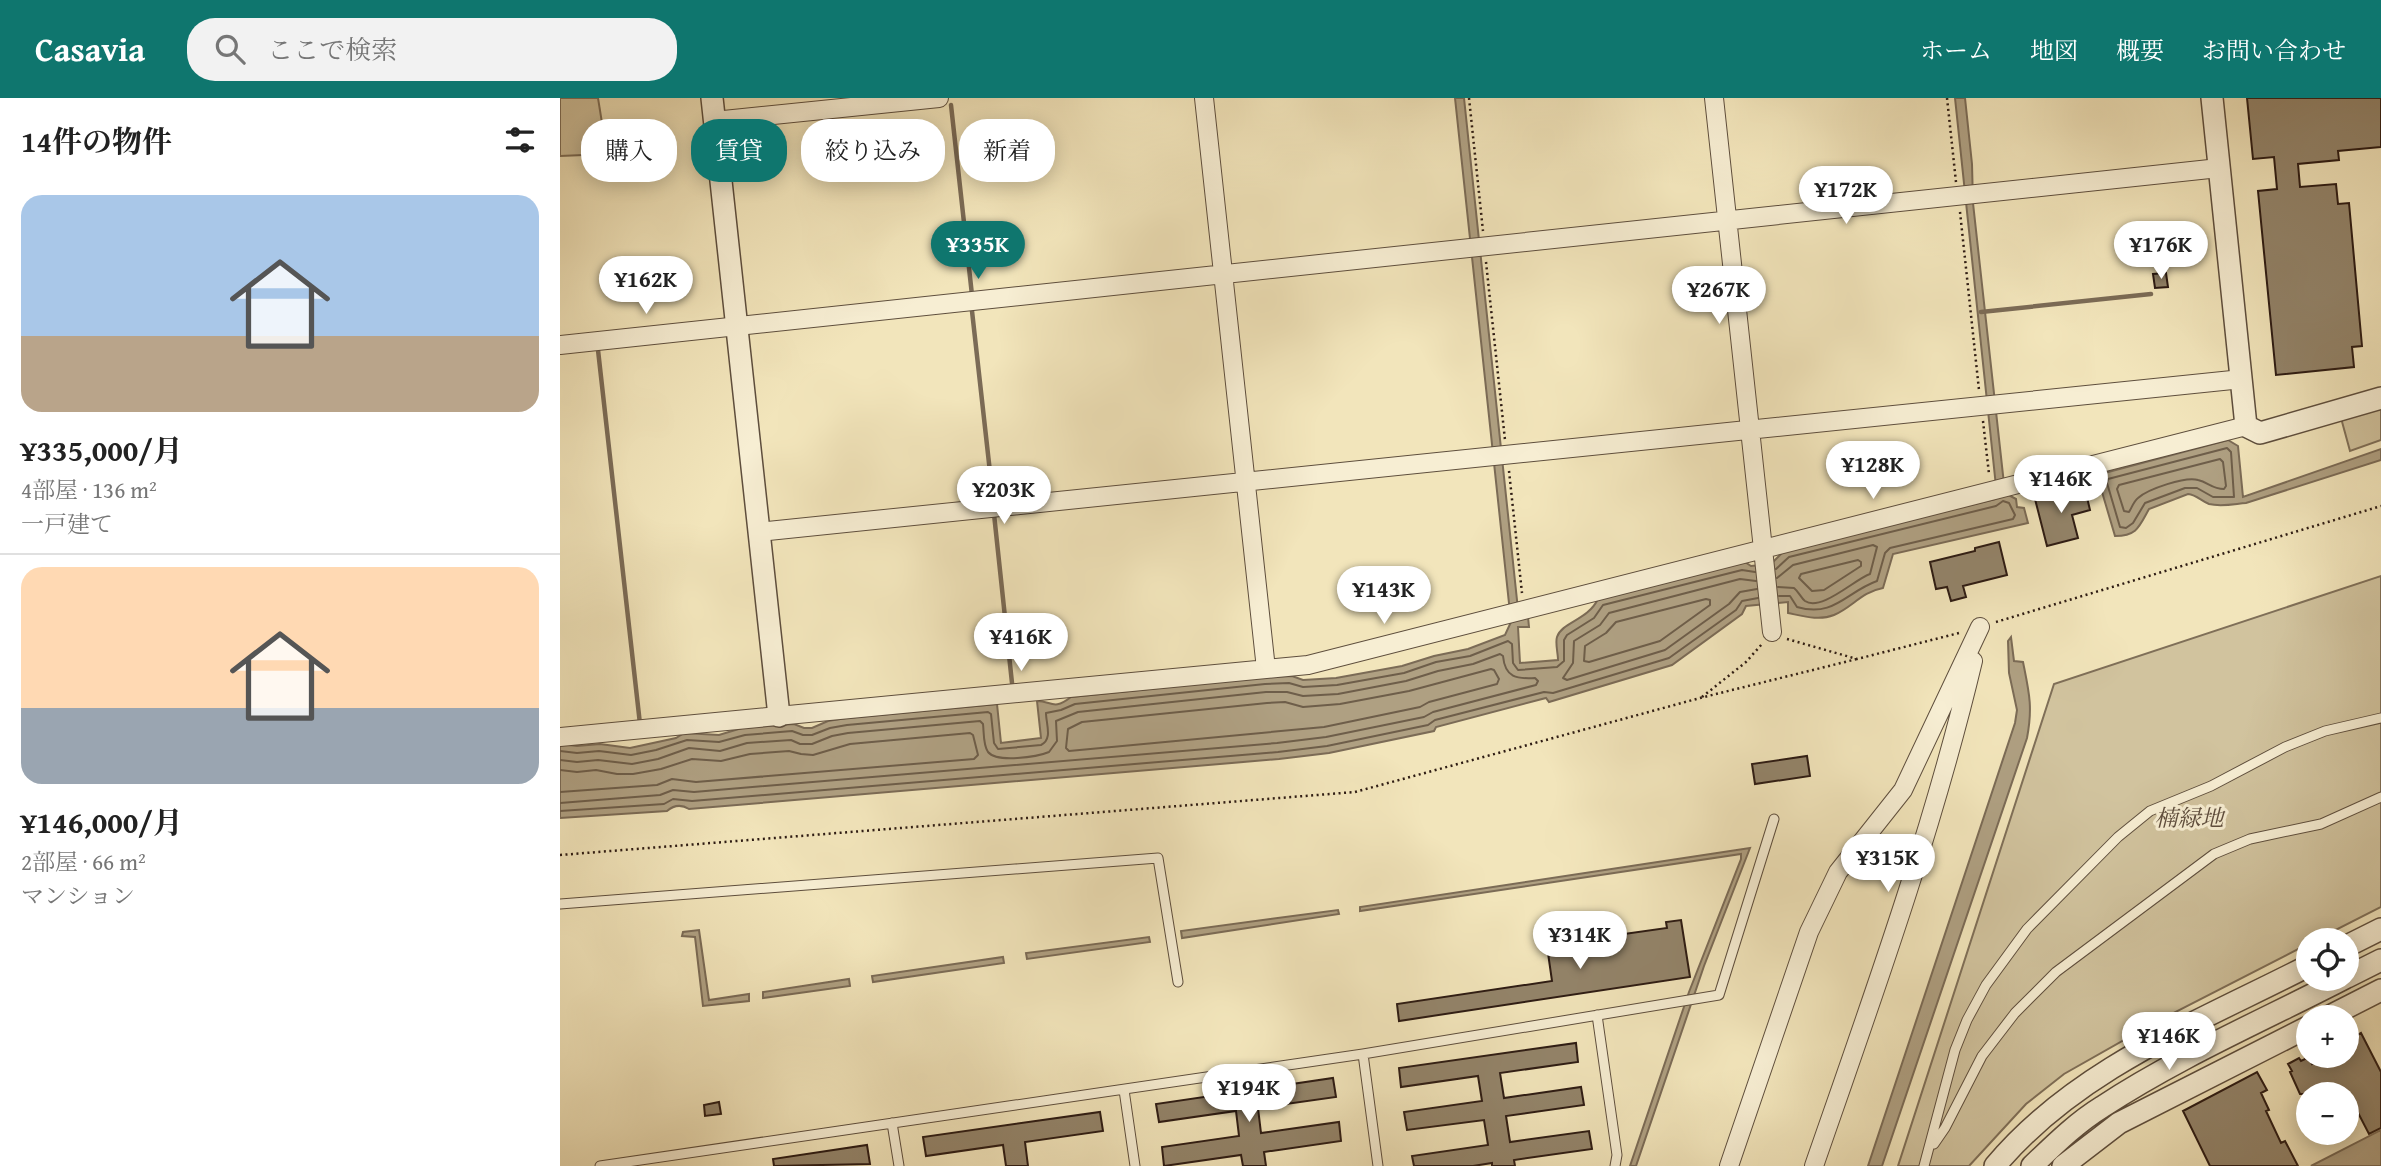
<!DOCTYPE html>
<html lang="ja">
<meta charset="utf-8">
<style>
body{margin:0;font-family:"Gentium Book Plus","Noto Serif JP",serif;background:#f2f2f2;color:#222;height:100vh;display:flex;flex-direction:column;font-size:26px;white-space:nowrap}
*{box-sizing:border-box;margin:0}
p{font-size:23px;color:#767676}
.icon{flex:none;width:38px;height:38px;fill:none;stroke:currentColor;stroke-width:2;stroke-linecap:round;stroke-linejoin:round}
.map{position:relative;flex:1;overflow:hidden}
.side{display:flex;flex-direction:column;background:#fff;width:560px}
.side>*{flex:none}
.top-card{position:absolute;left:21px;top:21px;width:665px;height:63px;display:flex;gap:14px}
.controls{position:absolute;left:1736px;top:830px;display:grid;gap:14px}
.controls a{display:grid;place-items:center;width:63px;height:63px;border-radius:50%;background:#fff;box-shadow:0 4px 18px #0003;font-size:35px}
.price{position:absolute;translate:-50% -60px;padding:0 16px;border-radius:24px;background:#fff;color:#222;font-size:23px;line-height:46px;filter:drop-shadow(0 2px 4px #0008)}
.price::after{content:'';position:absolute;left:50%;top:42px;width:21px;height:16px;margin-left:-10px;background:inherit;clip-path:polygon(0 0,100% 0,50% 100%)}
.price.active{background:#0f766e;color:#fff}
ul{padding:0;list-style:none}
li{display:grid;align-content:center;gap:14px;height:371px;padding:0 21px}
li+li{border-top:2px solid #e0e0e0}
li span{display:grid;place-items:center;height:217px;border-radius:21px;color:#555}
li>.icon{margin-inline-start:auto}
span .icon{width:126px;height:126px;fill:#fffc;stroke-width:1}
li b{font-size:30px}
h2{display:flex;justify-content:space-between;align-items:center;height:84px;padding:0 21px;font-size:30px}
.pill{padding:0 24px;border-radius:28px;background:#fff;box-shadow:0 4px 18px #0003;font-size:24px;line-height:63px}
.pill.active{background:#0f766e;color:#fff}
header{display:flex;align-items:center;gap:42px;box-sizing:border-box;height:98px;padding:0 35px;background:#0f766e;color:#fff}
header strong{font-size:33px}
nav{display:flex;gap:38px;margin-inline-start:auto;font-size:24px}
.search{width:490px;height:63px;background:#f2f2f2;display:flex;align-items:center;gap:18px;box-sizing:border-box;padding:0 24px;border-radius:28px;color:#767676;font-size:26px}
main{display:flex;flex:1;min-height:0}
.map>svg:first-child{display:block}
.green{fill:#d1c39e;stroke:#7f6f58;stroke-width:2}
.water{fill:#afa082;stroke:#7b6b56;stroke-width:2}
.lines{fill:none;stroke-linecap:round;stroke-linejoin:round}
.shore{stroke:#6e5e4a;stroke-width:2}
.stream{stroke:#7b6b56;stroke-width:4.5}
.building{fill:#93846a;stroke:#2d1b13;stroke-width:2}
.service-casing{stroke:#5e4e3d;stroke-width:11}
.minor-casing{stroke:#5e4e3d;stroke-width:20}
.tertiary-casing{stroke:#5e4e3d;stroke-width:24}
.path{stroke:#2d1b13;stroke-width:2.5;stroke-dasharray:2 3.5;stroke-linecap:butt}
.service{stroke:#f7eed3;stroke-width:9}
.minor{stroke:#f7eed3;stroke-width:18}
.tertiary{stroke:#f7eed3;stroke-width:21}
.labels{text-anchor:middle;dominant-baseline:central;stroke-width:6;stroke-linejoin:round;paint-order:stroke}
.park-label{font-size:23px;font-style:italic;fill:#5e4d3d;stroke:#f7eed3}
</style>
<header>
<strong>Casavia</strong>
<div class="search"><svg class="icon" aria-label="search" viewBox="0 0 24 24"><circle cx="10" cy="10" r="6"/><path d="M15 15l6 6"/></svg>ここで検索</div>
<nav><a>ホーム</a><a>地図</a><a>概要</a><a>お問い合わせ</a></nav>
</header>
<main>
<section class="side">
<h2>14件の物件<svg class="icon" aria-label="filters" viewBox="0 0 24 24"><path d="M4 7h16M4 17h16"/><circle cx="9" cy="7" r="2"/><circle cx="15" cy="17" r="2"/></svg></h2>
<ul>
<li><span style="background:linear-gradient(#a9c7e8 65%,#b9a48a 0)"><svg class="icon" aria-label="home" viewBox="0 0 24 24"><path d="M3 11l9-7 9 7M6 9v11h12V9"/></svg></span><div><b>¥335,000/月</b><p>4部屋 · 136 m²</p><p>一戸建て</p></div></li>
<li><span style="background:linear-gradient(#ffd9b3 65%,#9aa5b1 0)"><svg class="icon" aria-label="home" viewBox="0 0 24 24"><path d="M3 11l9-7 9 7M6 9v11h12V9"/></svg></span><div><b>¥146,000/月</b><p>2部屋 · 66 m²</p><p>マンション</p></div></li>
</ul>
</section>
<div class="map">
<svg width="1821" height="1068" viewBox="0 0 1821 1068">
<rect width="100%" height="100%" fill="#f2e5bb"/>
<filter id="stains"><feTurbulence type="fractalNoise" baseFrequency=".00286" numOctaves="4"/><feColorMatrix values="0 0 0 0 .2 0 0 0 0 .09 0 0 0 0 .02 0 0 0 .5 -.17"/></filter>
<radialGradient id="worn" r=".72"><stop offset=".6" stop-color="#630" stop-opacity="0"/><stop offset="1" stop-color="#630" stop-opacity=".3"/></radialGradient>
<!-- green -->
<path class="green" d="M0,0H38L47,56L0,58Z
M1821,309V342L1790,353L1781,320Z
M1821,478V809L1756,842H1748V846L1596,924L1504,976L1466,1006L1409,1068H1338L1494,586Z"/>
<!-- water -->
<path class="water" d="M895,0H904L959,521L968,519L969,529H958L960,565L998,562C998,555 995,545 997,539C1002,524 1028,522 1038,501L1185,464L1191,468L1211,466L1225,452L1435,401L1437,398L1395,0H1405L1412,66L1413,105L1445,395L1456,401L1457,409L1464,410L1468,425L1333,456L1323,490C1301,494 1293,509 1274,517C1259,523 1243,518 1228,515V504L1186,508L1182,516L1112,567L989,604L986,600L876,629L874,633L769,655L719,661L129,711C121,706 114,707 107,713L0,720V646L17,648L40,646L70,650L116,640L124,635L159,637L182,630L234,626L244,630H252L268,623L286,620L437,606L441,645L481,640L477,603C492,603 493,613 511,599L705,579L732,578L743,582L776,580L842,568L874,558L908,551L945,537L951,524Z
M1668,342L1678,348L1683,399L1821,351V362L1686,405C1674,406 1661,409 1649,406C1641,403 1637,397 1628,396L1589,411C1579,429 1577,438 1555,438L1537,377Z
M1451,539L1454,563L1463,564C1469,594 1473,609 1467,640L1322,1068H1308L1455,625L1457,612L1449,575L1448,543Z
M1190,750L1144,868L1076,1068H1070L1129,894L1181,761V756L800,813V809Z
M778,812L779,816L622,840L621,833Z
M139,832L149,902L189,896V903L143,908L135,839L122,838L123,834Z
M589,839L590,844L467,861L466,855Z
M443,859L444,865L313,884L312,878Z
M289,881L290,888L203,900V894Z
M1821,1032V1068H1751Z"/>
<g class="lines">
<!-- shore -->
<path class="shore" d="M1667,350L1671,354L1674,399H1653L1637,390H1625L1585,405L1573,425L1566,430L1560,429L1547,385L1548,381Z
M1660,361L1663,364L1666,388L1664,391C1652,391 1648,384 1638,382C1626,378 1588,391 1578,400C1574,403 1572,409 1569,414L1564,413L1557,391L1559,387Z
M1298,462L1301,464V468L1264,492L1252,493L1239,480L1241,476Z
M1216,471L1229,459L1436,408L1443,403L1449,405L1455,417L1453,421L1330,450L1325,455L1317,483C1286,494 1274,520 1237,509L1230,498H1219
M1217,480L1233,467L1313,447L1317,449L1310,476C1295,481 1261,514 1245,503C1241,500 1239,494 1234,490L1218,489
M1196,483L1180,481L1049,515L1040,527L1014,543L1013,565L1003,580L1007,582L1105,552L1169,506L1180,494L1197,491
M1146,501L1150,502V507L1100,543L1029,564L1024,563L1025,548L1046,535L1056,524Z
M931,571L934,572L939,581L937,586L869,604L860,609L764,629L509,653L506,650L508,631L522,624L707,605L725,604L743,609L780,606L849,593Z
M0,653L17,655L39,653L71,657L96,652L127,642L159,644L185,637L232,633L243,637H252L270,630L287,627L428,614L431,616L434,645L438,651L481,647C493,641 486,626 486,615L501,612L515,606L705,586L729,585L743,589L777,587L844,575L876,564L910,558L948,543L952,546L953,565L958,572L997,569L1004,563V542L1007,537L1034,520L1043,507L1182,472L1195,474
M0,662L17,664L38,662L72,666L98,661L129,650L160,653L187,645L231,642L240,646H252L272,638L288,635L420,623L423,626C424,634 423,647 428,654C437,665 477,659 489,654L497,643L496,623L518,614L706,594H727L743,598L778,596L846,583L878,573L913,566L940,556L943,558C945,580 957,581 975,580L978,583L976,587L873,614L864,619L766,639L717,645L134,694L113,692L100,697L0,705
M0,672L17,674L36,672L57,676H73L101,671L132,661L161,663L190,656L229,653L241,656L253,657L290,646L410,635L413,637L418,657L414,661L136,684L112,681L97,687L0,694
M0,713L104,706L113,701L132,703L718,654L767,648L868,627L875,622L984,594L993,595L1109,560L1176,512L1182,503L1198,500"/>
<!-- stream -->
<path class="stream" d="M391,7L412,197
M412,213L433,401
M1421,214L1591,196
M38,252L80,626
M434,416L452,585"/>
</g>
<!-- building -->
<path class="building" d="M1687,0H1821V49L1778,53L1779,62L1738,66L1740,89L1776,86L1778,106L1789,105L1802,248L1792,249L1794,269L1716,277L1698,93L1717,91L1714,59L1693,61Z
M1606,175L1608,189L1595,190L1593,176Z
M1525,391L1530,412L1512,417L1518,440L1487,448L1475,401Z
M1439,444L1447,477L1403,488L1406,499L1391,503L1387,489L1376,491L1370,464L1415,453V450Z
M1247,658L1250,678L1195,686L1192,666Z
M1121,822L1130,879L839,923L837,906L992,883L986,841L999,839L1000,845L1107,830L1106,824Z
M1801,935L1821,974V1030L1809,1036L1794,1007L1787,1011V996H1740L1730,974L1732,973L1728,966L1739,960L1741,963L1749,959L1752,966L1769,957H1787V943Z
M1016,945L1018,964L940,975L944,1000L1021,989L1024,1007L946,1018L950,1044L1029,1033L1032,1051L954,1062L955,1068H932V1065L913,1068H854L852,1058L928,1047L924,1022L847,1032L844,1014L922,1003L918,978L841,989L839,970Z
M1697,974L1707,992L1701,995L1709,1012L1706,1013L1721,1045L1725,1043L1738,1068H1650L1623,1013Z
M773,980L776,999L698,1010L701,1035L779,1024L781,1043L704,1054L706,1068H683L681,1057L604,1068L602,1049L679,1038L676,1013L599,1024L596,1006Z
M159,1004L161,1016L145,1018L144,1007Z
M540,1014L543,1033L465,1044L468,1068H446L443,1047L366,1058L363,1039Z
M307,1047L310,1066L214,1068L213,1061Z"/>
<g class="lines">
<defs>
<path id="service" d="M0,806L598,760L618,884
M1037,917L1057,1057L1055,1068
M803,956L818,1068
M564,992L575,1068
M332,1025L339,1068
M1374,1046L1385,1030L1422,958L1455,915L1496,874L1654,756L1690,741L1761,726L1821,699
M40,1068L803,956L1159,897L1214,721
M1364,1068L1395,952L1407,922L1426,887L1467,831L1558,739L1590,713L1651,688L1725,649L1765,633L1821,620"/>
<path id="minor" d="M644,0L706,571
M1154,0L1212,534
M154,23L379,0
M0,247L1659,70
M198,434L1682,281
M0,639L748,567L1686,328
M1169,1068L1249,834L1278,774L1343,692L1420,529
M1254,1068C1312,901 1372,735 1413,563"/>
<path id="tertiary" d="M152,0L219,618
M1652,0L1686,328L1700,335L1821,300
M1787,848L1821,831
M1787,879L1821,862
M1768,919L1821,892
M1435,1068C1516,971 1639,924 1748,868
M1472,1068C1494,1047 1516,1025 1542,1009C1618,959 1704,922 1785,880
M1503,1068L1559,1025L1748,929"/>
</defs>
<!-- service casing -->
<use href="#service" class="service-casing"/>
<!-- minor casing -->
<use href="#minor" class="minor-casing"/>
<!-- tertiary casing -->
<use href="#tertiary" class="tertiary-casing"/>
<!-- path -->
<path class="path" d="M909,0L923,133
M1387,0L1396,84
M1400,114L1419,292
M926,164L945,342
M1423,323L1429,376
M949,373L962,495
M1436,524L1821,408
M1227,541L1297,561L1399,535
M1142,599L1186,564L1202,546
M0,757L795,694L1140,600L1297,561"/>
<!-- service -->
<use href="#service" class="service"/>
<!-- minor -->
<use href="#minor" class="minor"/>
<!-- tertiary -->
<use href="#tertiary" class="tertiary"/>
</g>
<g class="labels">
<!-- park labels -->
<g class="park-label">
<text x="1629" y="719">楠緑地</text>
</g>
</g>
<rect width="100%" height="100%" filter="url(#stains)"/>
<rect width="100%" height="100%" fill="url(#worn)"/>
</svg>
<div class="controls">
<a><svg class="icon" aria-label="locate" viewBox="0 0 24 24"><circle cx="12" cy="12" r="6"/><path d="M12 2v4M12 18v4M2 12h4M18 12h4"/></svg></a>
<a>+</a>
<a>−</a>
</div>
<b class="price" style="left:1286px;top:128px">¥172K</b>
<b class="price active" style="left:418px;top:183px">¥335K</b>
<b class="price" style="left:1601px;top:183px">¥176K</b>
<b class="price" style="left:86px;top:218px">¥162K</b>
<b class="price" style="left:1159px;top:228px">¥267K</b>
<b class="price" style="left:1313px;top:403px">¥128K</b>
<b class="price" style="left:1501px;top:417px">¥146K</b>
<b class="price" style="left:444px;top:428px">¥203K</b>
<b class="price" style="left:824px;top:528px">¥143K</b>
<b class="price" style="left:461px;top:575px">¥416K</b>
<b class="price" style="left:1328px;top:796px">¥315K</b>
<b class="price" style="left:1020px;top:873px">¥314K</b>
<b class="price" style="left:1609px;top:974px">¥146K</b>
<b class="price" style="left:689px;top:1026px">¥194K</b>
<div class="top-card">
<a class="pill">購入</a>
<a class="pill active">賃貸</a>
<a class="pill">絞り込み</a>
<a class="pill">新着</a>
</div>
</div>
</main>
